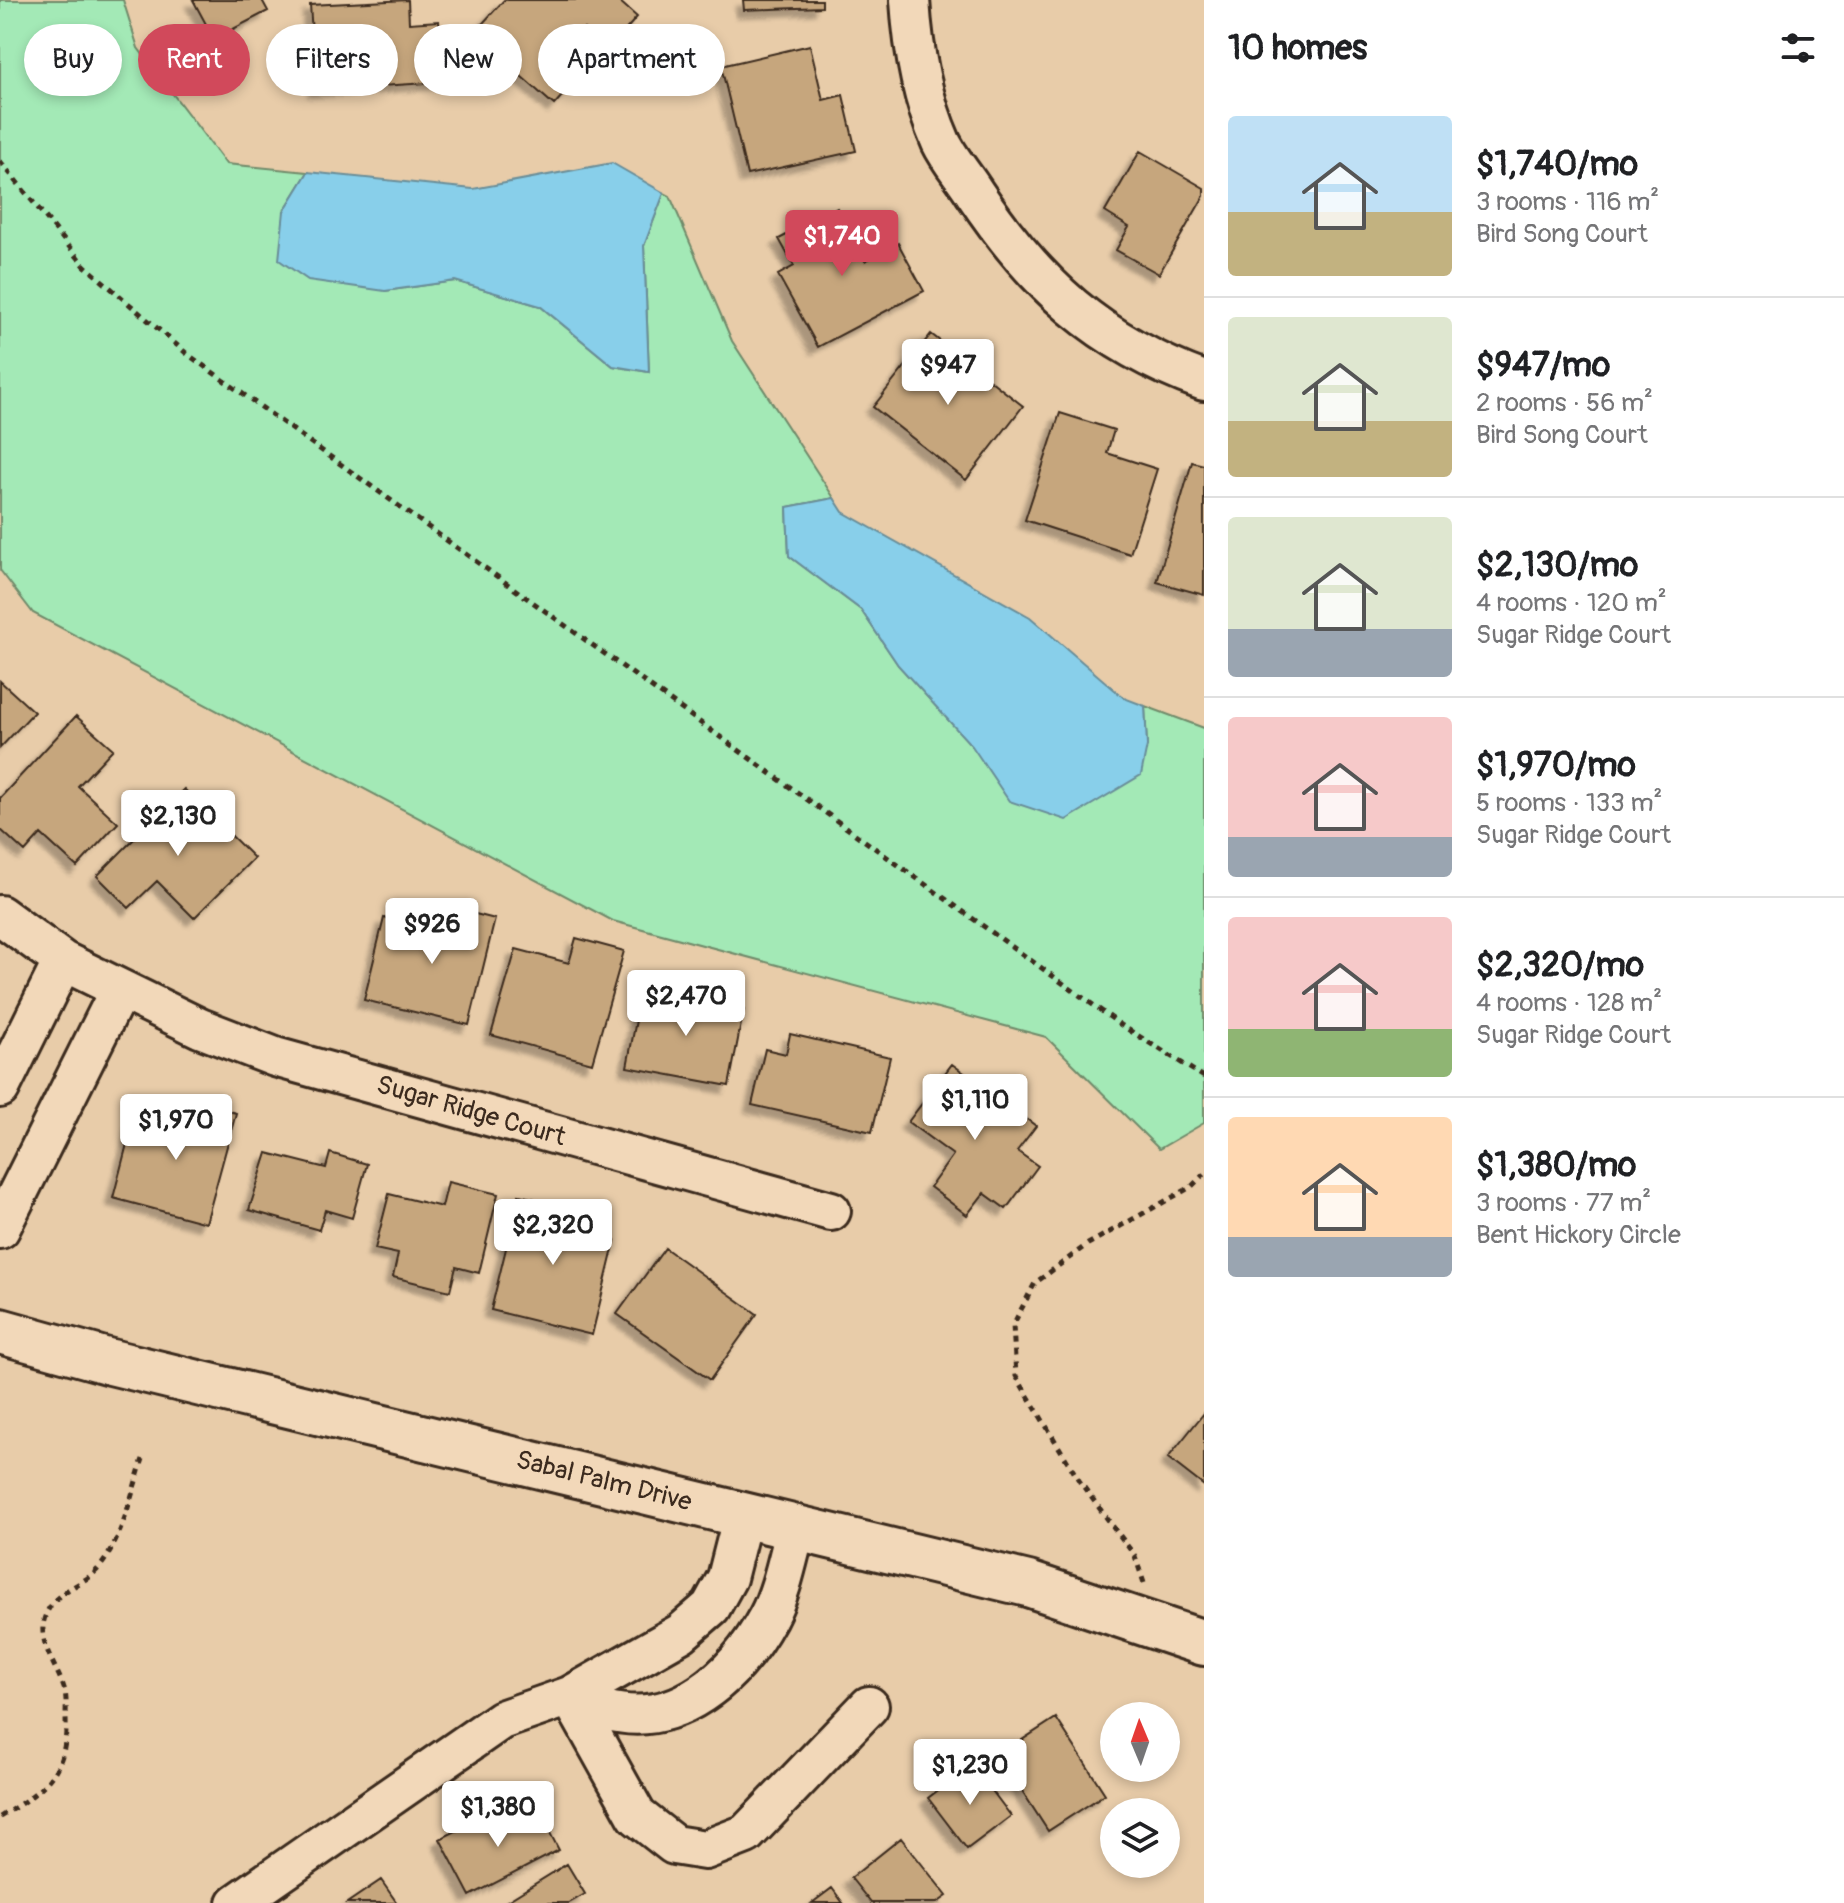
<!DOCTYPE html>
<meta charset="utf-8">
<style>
body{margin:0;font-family:Pangolin,sans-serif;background:#f6f6f6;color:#202124;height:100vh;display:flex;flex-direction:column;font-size:30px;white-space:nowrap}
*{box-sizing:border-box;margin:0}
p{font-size:26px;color:#757577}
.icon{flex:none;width:44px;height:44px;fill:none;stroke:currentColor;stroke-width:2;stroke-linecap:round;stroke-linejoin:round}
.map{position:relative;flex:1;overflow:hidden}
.details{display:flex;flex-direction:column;background:#fff;width:640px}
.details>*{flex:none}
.banner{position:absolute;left:24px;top:24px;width:760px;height:72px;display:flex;gap:16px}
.needle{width:52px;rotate:358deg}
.controls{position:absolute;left:1100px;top:1702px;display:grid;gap:16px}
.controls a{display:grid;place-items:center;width:80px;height:80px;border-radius:50%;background:#fff;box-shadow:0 4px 12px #0003;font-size:40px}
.price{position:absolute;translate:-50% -68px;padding:0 18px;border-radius:8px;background:#fff;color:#222;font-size:26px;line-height:52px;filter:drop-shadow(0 2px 4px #0008)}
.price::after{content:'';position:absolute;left:50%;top:48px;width:24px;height:18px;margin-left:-12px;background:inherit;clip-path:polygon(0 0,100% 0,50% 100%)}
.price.selected{background:#d1495b;color:#fff}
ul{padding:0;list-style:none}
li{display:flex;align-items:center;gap:24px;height:200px;padding:0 24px}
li+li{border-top:2px solid #e0e0e0}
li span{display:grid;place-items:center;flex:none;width:224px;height:160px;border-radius:8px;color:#555}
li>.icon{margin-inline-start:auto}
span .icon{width:96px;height:96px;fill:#fffc;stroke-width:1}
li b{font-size:34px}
h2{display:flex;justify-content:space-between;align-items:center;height:96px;padding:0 24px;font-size:34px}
.pill{padding:0 28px;border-radius:36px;background:#fff;box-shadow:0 4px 12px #0003;font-size:28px;line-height:72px}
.pill.selected{background:#d1495b;color:#fff}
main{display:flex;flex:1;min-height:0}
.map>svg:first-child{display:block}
.green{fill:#a3e9b6;stroke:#6f8a6a;stroke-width:2}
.water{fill:#88cfea;stroke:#698d98;stroke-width:2}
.building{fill:#c6a67d;stroke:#3b2a1e;stroke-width:2;filter:url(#shadow)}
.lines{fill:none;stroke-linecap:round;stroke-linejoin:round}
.street-casing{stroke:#3b2a1e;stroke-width:44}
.secondary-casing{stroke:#3b2a1e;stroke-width:50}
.path{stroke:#3b2a1e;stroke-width:5;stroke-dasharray:6 6;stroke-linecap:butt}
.street{stroke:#f2d8b9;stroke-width:38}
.secondary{stroke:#f2d8b9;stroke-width:44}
.labels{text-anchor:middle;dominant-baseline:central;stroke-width:8;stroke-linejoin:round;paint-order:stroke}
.street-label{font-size:26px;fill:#3b2a1e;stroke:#f2d8b9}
</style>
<main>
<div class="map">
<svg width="1204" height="1903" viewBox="0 0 1204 1903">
<defs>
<filter id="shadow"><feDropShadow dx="-7" dy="7" stdDeviation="2" flood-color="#0004"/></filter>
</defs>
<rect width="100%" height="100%" fill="#e8cca9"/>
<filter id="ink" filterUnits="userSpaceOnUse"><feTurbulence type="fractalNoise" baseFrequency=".0125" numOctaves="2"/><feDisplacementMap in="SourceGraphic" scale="16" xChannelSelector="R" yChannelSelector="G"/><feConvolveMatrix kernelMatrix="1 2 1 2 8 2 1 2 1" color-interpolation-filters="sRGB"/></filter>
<g filter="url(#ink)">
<!-- green -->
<path class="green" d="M0,0H123L138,48L226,164L308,172L284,211L385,291L455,281L540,306L613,366L649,372L644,246L664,193L670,196L732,341L834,498L787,507L789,556L861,610L898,665L972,746H1147L1145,706L1204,728V1123L1159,1149L1046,1037L613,921L33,613L0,570Z"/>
<!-- water -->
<path class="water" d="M612,163L664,193L644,246L649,372L613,366L540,306L455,281L385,291L308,280L279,260L284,211L308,172L473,189Z
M834,498L843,512L1030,617L1124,698L1145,706L1147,746L1141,775L1066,820L1009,801L972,746L898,665L861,610L789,556L787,507Z"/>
<!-- building -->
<path class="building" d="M193,0H262L268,11L214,39Z
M408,0L409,23L439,21L444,82L316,90L310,5Z
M504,0H618L637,17L608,50L584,29L571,44L592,62L554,105L473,34Z
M743,0H822V7L744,10Z
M810,45L823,100L843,95L856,151L747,175L721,66Z
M1140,151L1204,188V196L1159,274L1116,250L1129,227L1105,212Z
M837,208L865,261L898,243L924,291L818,347L778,275L794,266L779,239Z
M931,334L1023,406L966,480L873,407Z
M1060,413L1114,430L1107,453L1157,469L1130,554L1025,520Z
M1192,462L1204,465V595L1157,582Z
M0,681L34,712L0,748Z
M76,716L113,749L78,786L118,823L77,867L41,834L25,852L0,829V798Z
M184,789L254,858L194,918L157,881L129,908L97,876Z
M444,906L495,919L469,1025L364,1000L384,918L438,931Z
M576,938L624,951L592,1063L491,1035L516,949L569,963Z
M642,989L744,1008L729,1086L627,1067Z
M790,1034L890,1057L872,1132L752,1105L765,1049L786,1054Z
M952,1064L1036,1126L1017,1151L1038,1166L1006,1209L984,1193L967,1215L930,1187L953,1155L908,1122Z
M193,1102L236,1113L206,1223L113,1198L135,1113L187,1127Z
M267,1153L326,1168L330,1153L367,1164L352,1218L325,1210L319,1230L249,1210Z
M448,1182L498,1194L479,1273L456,1267L450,1291L393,1277L398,1254L375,1249L389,1194L442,1207Z
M519,1195L596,1214L591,1235L615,1241L592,1335L491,1310Z
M665,1248L757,1314L710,1380L617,1314Z
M1204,1413V1486L1168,1458Z
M1056,1718L1105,1794L1048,1831L999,1755Z
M972,1764L1011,1816L967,1849L928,1798Z
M537,1808L559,1850L470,1896L440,1839L489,1814L497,1828Z
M901,1838L947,1896L937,1903H871L851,1878Z
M567,1864L585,1894L569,1903H504Z
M381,1880L397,1903H347Z
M832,1888L843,1903H812Z"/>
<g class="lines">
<defs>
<path id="street" d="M910,0C913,48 921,97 941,142C949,159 964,176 974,192C1035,284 1099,343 1204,381
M0,915L63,961L200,1028L275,1057L831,1211
M0,1088L63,961
M0,1229L120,989
M570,1696L637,1816L674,1845L705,1850L746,1834L869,1706
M570,1696C581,1700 593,1707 605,1710C677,1731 736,1676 768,1617C782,1591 788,1557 796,1528
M237,1903L501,1720L570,1696L681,1633L711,1607L727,1578L743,1515"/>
<path id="secondary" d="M0,1331L111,1362L1028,1584L1204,1643"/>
</defs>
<!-- street casing -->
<use href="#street" class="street-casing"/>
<!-- secondary casing -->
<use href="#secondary" class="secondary-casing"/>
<!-- path -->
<path class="path" d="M0,161L84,265L186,353L1121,1025L1204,1077
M1144,1583L1135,1556L1080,1482L1016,1376L1013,1325L1035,1283L1088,1244L1191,1187L1204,1174
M0,1817C43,1790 68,1774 66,1719C66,1709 67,1697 64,1688C56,1664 35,1640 46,1614C56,1590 80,1587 96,1571C122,1544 131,1493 143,1459"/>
<!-- street -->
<use href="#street" class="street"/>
<!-- secondary -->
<use href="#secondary" class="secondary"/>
</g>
</g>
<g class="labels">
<!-- street labels -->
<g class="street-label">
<text transform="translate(471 1111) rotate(16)">Sugar Ridge Court</text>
<text transform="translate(604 1481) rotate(14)">Sabal Palm Drive</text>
</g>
</g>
</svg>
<div class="controls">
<a><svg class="needle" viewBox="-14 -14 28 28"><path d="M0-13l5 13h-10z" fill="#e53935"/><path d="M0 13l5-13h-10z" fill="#757577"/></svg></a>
<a><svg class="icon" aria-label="layers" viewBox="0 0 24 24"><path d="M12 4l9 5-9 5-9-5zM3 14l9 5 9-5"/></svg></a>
</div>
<b class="price selected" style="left:842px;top:278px">$1,740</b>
<b class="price" style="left:948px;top:407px">$947</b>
<b class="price" style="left:178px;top:858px">$2,130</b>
<b class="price" style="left:432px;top:966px">$926</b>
<b class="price" style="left:686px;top:1038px">$2,470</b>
<b class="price" style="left:975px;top:1142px">$1,110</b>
<b class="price" style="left:176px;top:1162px">$1,970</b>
<b class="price" style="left:553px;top:1267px">$2,320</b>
<b class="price" style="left:970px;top:1807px">$1,230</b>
<b class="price" style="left:498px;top:1849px">$1,380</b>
<div class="banner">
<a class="pill">Buy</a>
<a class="pill selected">Rent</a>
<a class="pill">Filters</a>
<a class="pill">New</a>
<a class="pill">Apartment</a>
</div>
</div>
<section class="details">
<h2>10 homes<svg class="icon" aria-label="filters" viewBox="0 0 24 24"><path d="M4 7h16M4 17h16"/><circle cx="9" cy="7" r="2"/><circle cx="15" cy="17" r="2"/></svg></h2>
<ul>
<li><span style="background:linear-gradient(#bfe0f5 60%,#c2b280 0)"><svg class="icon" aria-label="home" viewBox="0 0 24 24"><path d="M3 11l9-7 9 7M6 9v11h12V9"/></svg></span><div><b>$1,740/mo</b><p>3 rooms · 116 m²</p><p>Bird Song Court</p></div></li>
<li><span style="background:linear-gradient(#dfe7d0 65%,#c2b280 0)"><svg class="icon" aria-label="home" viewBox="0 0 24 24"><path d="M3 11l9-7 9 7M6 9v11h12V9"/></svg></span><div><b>$947/mo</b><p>2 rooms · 56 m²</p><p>Bird Song Court</p></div></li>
<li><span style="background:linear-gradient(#dfe7d0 70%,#9aa5b1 0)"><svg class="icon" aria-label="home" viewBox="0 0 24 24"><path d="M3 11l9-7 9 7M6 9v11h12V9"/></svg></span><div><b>$2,130/mo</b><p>4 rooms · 120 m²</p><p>Sugar Ridge Court</p></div></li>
<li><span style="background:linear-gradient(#f6c9c9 75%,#9aa5b1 0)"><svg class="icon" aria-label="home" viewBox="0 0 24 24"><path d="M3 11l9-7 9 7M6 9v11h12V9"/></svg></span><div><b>$1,970/mo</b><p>5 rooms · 133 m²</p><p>Sugar Ridge Court</p></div></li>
<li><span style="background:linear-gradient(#f6c9c9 70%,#8fb573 0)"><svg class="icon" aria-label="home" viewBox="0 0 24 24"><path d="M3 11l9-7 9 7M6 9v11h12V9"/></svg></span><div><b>$2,320/mo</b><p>4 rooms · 128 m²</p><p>Sugar Ridge Court</p></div></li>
<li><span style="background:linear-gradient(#ffd9b3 75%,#9aa5b1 0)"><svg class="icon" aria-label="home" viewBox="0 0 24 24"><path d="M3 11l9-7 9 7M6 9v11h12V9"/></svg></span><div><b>$1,380/mo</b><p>3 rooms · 77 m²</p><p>Bent Hickory Circle</p></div></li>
</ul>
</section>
</main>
